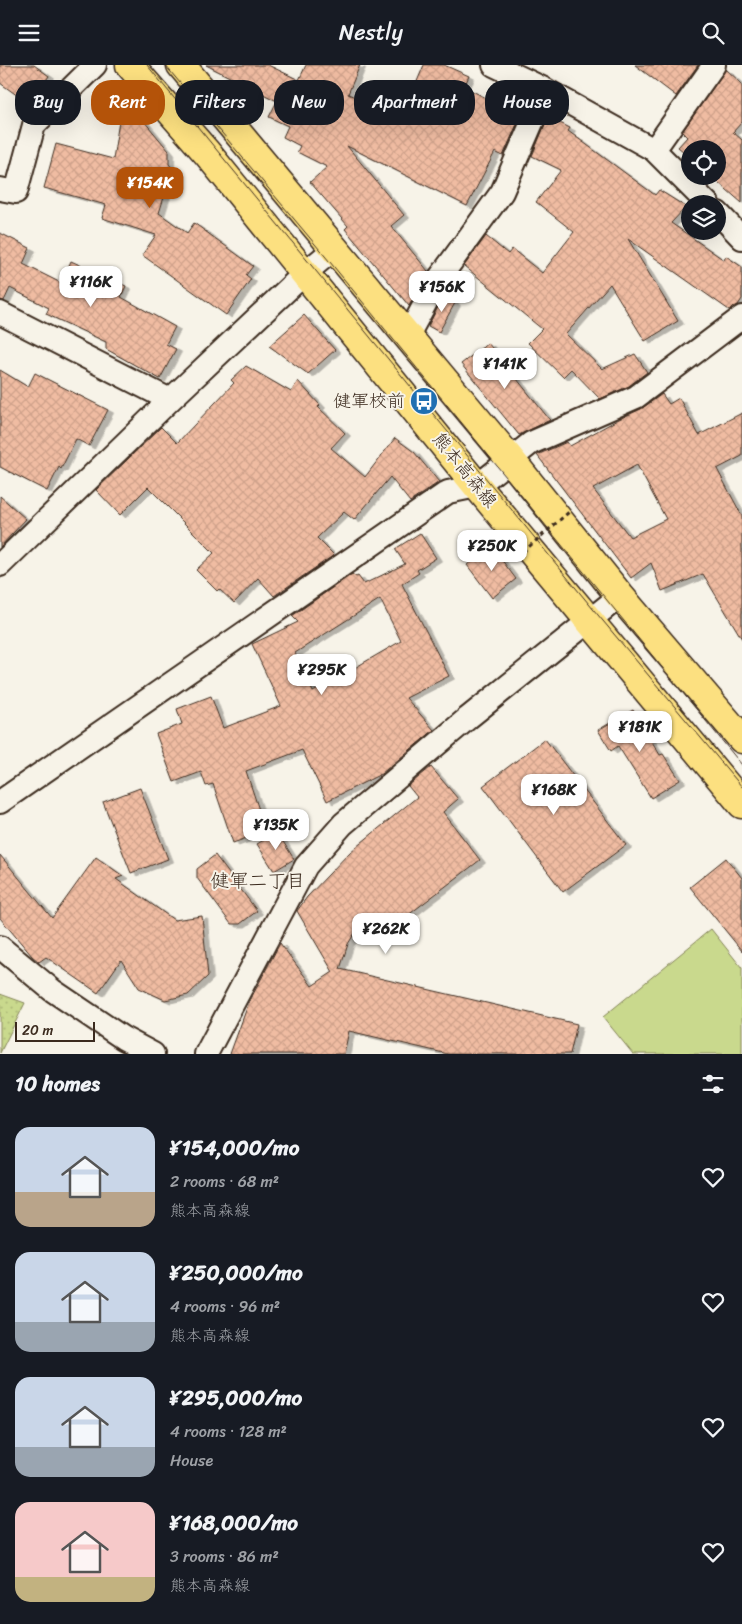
<!DOCTYPE html>
<meta charset="utf-8">
<style>
body{margin:0;font-family:Sriracha,"Klee One",sans-serif;background:#242831;color:#f1f3f6;height:100vh;display:flex;flex-direction:column;font-size:19px;white-space:nowrap}
*{box-sizing:border-box;margin:0}
p{font-size:16px;color:#9ea1a6}
.icon{flex:none;width:28px;height:28px;fill:none;stroke:currentColor;stroke-width:2;stroke-linecap:round;stroke-linejoin:round}
.map{position:relative;height:989px;overflow:hidden}
.panel{display:flex;flex-direction:column;background:#171b24;flex:1}
.panel>*{flex:none}
.top-card{position:absolute;left:15px;top:15px;width:712px;height:45px;display:flex;gap:10px}
.tools{position:absolute;left:681px;top:75px;display:grid;gap:10px}
.tools a{display:grid;place-items:center;width:45px;height:45px;border-radius:50%;background:#171b24;box-shadow:0 5px 20px #0002;font-size:25px}
.scale{position:absolute;left:15px;bottom:12px;width:80px;box-sizing:border-box;padding-left:5px;border:2px solid #3b2a1e;border-top:0;font-size:14px;line-height:18px;white-space:nowrap;color:#3b2a1e;-webkit-text-stroke:4px #f7f3e8;paint-order:stroke}
.price{position:absolute;translate:-50% -42px;padding:0 11px;border-radius:10px;background:#fff;color:#222;font-size:16px;line-height:32px;filter:drop-shadow(0 1px 2px #0008)}
.price::after{content:'';position:absolute;left:50%;top:30px;width:15px;height:11px;margin-left:-8px;background:inherit;clip-path:polygon(0 0,100% 0,50% 100%)}
.price.current{background:#b45309;color:#fff}
ul{padding:0;list-style:none}
li{display:flex;align-items:center;gap:15px;height:125px;padding:0 15px}
li span{display:grid;place-items:center;flex:none;width:140px;height:100px;border-radius:15px;color:#555}
li>.icon{margin-inline-start:auto}
span .icon{width:60px;height:60px;fill:#fffc;stroke-width:1}
li b{font-size:21px}
h2{display:flex;justify-content:space-between;align-items:center;height:60px;padding:0 15px;font-size:21px}
.pill{padding:0 18px;border-radius:20px;background:#171b24;box-shadow:0 5px 20px #0002;font-size:18px;line-height:45px}
.pill.current{background:#b45309;color:#fff}
header{display:flex;justify-content:space-between;align-items:center;height:65px;padding:0 15px;background:#171b24;font-size:22px;font-weight:600}
.map>svg:first-child{display:block}
.park{fill:url(#park-dots);stroke:#828256}
.garden{fill:#c9d98d;stroke:#828256}
.building{fill:url(#building-cross-hatch);stroke:#3b2a1e;fill-rule:evenodd;filter:url(#shadow)}
.lines{fill:none;stroke-linecap:round;stroke-linejoin:round}
.street-casing{stroke:#3b2a1e;stroke-width:26}
.primary-casing{stroke:#3b2a1e;stroke-width:31}
.street{stroke:#f7f3e8;stroke-width:22}
.primary{stroke:#fce080;stroke-width:28}
.tram{stroke:#3b2a1e;stroke-width:1}
.path-bridge{stroke:#3b2a1e;stroke-width:3;stroke-dasharray:4 4;stroke-linecap:butt}
.labels{text-anchor:middle;dominant-baseline:central;stroke-width:4;stroke-linejoin:round;paint-order:stroke}
.poi-label{font-size:18px;fill:#3b2a1e;stroke:#f7f3e8;text-anchor:end}
.street-label{font-size:18px;fill:#3b2a1e;stroke:#f7f3e8}
.neighbourhood-label{font-size:19px;fill:#3b2a1e;stroke:#f7f3e8}
</style>
<header><svg class="icon" aria-label="menu" viewBox="0 0 24 24"><path d="M4 6h16M4 12h16M4 18h16"/></svg>Nestly<svg class="icon" aria-label="search" viewBox="0 0 24 24"><circle cx="10" cy="10" r="6"/><path d="M15 15l6 6"/></svg></header>
<div class="map">
<svg width="742" height="989" viewBox="0 0 742 989">
<defs>
<pattern id="park-dots" width="8" height="8" patternUnits="userSpaceOnUse" patternTransform="scale(1.25)"><rect width="8" height="8" fill="#c9d98d"/><path d="M2 2h.1M6 6h.1" fill="none" stroke="#aeba79" stroke-width="1.8" stroke-linecap="round"/></pattern>
<pattern id="building-cross-hatch" width="8" height="8" patternUnits="userSpaceOnUse" patternTransform="scale(1.25)"><rect width="8" height="8" fill="#f0bca2"/><path d="M0 0l8 8M0 8l8-8" fill="none" stroke="#cfa28b"/></pattern>
<filter id="shadow"><feDropShadow dx="5.5" dy="3" stdDeviation="0" flood-color="#0004"/></filter>
</defs>
<rect width="100%" height="100%" fill="#f7f3e8"/>
<filter id="ink" filterUnits="userSpaceOnUse"><feTurbulence type="fractalNoise" baseFrequency=".02" numOctaves="2"/><feDisplacementMap in="SourceGraphic" scale="10" xChannelSelector="R" yChannelSelector="G"/><feConvolveMatrix kernelMatrix="1 2 1 2 8 2 1 2 1" color-interpolation-filters="sRGB"/></filter>
<g filter="url(#ink)">
<!-- park -->
<path class="park" d="M0,929L25,938L0,988Z"/>
<!-- garden -->
<path class="garden" d="M711,864L742,903V989H633L603,952Z"/>
<!-- building -->
<path class="building" d="M0,0H34L49,11L29,39L0,18Z
M206,0H268L299,15L306,0H360L348,29L402,52L424,0H444L469,11L464,22L521,50L503,91L495,87L467,141L347,81L404,150L391,161L428,206L409,241L345,164L348,161L310,117L327,102L297,87L300,81L283,72L288,61L269,52L277,36Z
M635,0H698L676,31Z
M726,4L742,19V57L733,67L742,75V138L711,111H718V84H690V92L678,82L687,72L682,67Z
M123,31L169,86V99L173,104L159,148L187,168L194,158L253,201L246,210L251,214L226,250L142,190L156,170L102,153L106,140L44,123L56,79L113,94Z
M548,52L570,63L568,66L655,130L659,125L686,142L671,158L724,195L726,191L742,202V234L738,240L729,245L628,174L678,256L645,276L610,219L566,269L602,304L635,289L647,307L629,321L600,334L571,304L563,312L528,278L542,264L464,201L486,171L508,189L512,184L542,208L574,167L536,137L561,105L532,91Z
M0,168L30,183L23,199L61,218L71,196L126,221L121,232L175,262L166,279L176,284L160,314L106,284V277L46,249L49,243L10,223L4,236L0,235Z
M446,227L455,238L439,267L428,261Z
M304,250L335,285L308,309L269,281Z
M488,278L549,354L550,355L519,370L461,299Z
M246,301L291,327L298,316L320,340L318,342L345,368L331,383L365,412L395,373L414,387L439,417L410,437L390,412L354,455L344,447L317,473L334,490L274,531L258,513L234,538L219,524L217,526L196,505L214,488L148,422L120,450L96,425L161,362L177,378L234,318L231,315Z
M0,305L28,322L35,308L108,345L89,381L76,374L61,404L59,402L47,426L0,402Z
M662,329L669,339L679,333L699,370L742,348V391L717,404L742,451V574L703,509L662,526L651,498L631,513L537,390L567,377L570,381L619,354L641,344ZM637,400L666,454L630,472L593,424Z
M0,431L26,454L0,482Z
M420,468L436,493L417,505L419,508L402,519L449,611L406,633L434,665L381,709L327,736L302,685L246,706L266,766L233,778L213,719L206,721L201,707L174,717L156,669L182,659L177,644L211,631L223,663L281,641L252,579L298,557L292,551L352,509L356,512L358,511L364,519L405,499L395,484ZM380,534L401,576L313,627L295,588Z
M492,482L516,514L492,533L467,500Z
M633,645L660,690L663,689L680,715L651,733L618,681L611,686L598,665Z
M545,674L626,780L563,827L483,721Z
M431,702L458,734L443,747L480,795L390,864L385,857L378,862L367,848L348,879L340,904L577,959L570,989H448L349,966L344,989H230L249,937L280,878L312,921L333,907L297,846L307,832L350,787L417,732L408,721Z
M140,723L168,794L131,808L103,737Z
M277,767L294,794L274,806L257,779Z
M0,790L52,853L96,792L123,811L116,814L174,855L202,851L208,911L188,930L165,935L139,923L121,895L98,928L46,892L39,897L32,891L0,853Z
M215,790L257,846L240,859H231L197,813V804Z
M726,793L742,813V886L690,822Z"/>
<g class="lines">
<defs>
<path id="street" d="M494,0L546,25L654,85L708,139
M654,85L714,0
M0,124L16,127L34,60L95,0
M718,148L742,173
M0,248L170,335
M407,272L438,215L502,127L546,25
M0,500L170,335L305,208L334,184
M0,737L448,427L477,421L531,378L636,332L742,252
M0,882L52,925L123,973L153,989
M206,989L306,801L343,759L468,653L620,531"/>
<path id="primary" d="M130,0L207,88L477,421L742,739
M181,0L510,394L620,531L742,674"/>
</defs>
<!-- street casing -->
<use href="#street" class="street-casing"/>
<!-- primary casing -->
<use href="#primary" class="primary-casing"/>
<!-- street -->
<use href="#street" class="street"/>
<!-- primary -->
<use href="#primary" class="primary"/>
<!-- tram -->
<path class="tram" d="M147,0L598,550L742,722
M165,0L325,191L742,700"/>
<!-- path-bridge -->
<path class="path-bridge" d="M517,492L569,447"/>
</g>
</g>
<!-- icons -->
<defs>
<symbol id="bus-disc" viewBox="-11 -11 22 22"><circle r="9.5" fill="#1f6fb2" stroke="#f7f3e8"/><path d="M-5-6H5V4H4V6H2V4H-2V6H-4V4H-5ZM-3.5-4V0h7V-4ZM-3.5 1.2v1.5H-2V1.2ZM2 1.2v1.5H3.5V1.2Z" fill="#fff"/></symbol>
</defs>
<g fill-rule="evenodd">
<use href="#bus-disc" x="408" y="320" width="32" height="32"/>
</g>
<g class="labels">
<!-- poi labels -->
<g class="poi-label">
<text x="405" y="336">健軍校前</text>
</g>
<!-- street labels -->
<g class="street-label">
<text transform="translate(465 405) rotate(51)">熊本高森線</text>
</g>
<!-- neighbourhood labels -->
<g class="neighbourhood-label">
<text x="258" y="815">健軍二丁目</text>
</g>
</g>
</svg>
<div class="tools">
<a><svg class="icon" aria-label="locate" viewBox="0 0 24 24"><circle cx="12" cy="12" r="6"/><path d="M12 2v4M12 18v4M2 12h4M18 12h4"/></svg></a>
<a><svg class="icon" aria-label="layers" viewBox="0 0 24 24"><path d="M12 4l9 5-9 5-9-5zM3 14l9 5 9-5"/></svg></a>
</div>
<div class="scale">20 m</div>
<b class="price current" style="left:150px;top:144px">¥154K</b>
<b class="price" style="left:91px;top:243px">¥116K</b>
<b class="price" style="left:442px;top:248px">¥156K</b>
<b class="price" style="left:505px;top:325px">¥141K</b>
<b class="price" style="left:492px;top:507px">¥250K</b>
<b class="price" style="left:322px;top:631px">¥295K</b>
<b class="price" style="left:640px;top:688px">¥181K</b>
<b class="price" style="left:554px;top:751px">¥168K</b>
<b class="price" style="left:276px;top:786px">¥135K</b>
<b class="price" style="left:386px;top:890px">¥262K</b>
<div class="top-card">
<a class="pill">Buy</a>
<a class="pill current">Rent</a>
<a class="pill">Filters</a>
<a class="pill">New</a>
<a class="pill">Apartment</a>
<a class="pill">House</a>
</div>
</div>
<section class="panel">
<h2>10 homes<svg class="icon" aria-label="filters" viewBox="0 0 24 24"><path d="M4 7h16M4 17h16"/><circle cx="9" cy="7" r="2"/><circle cx="15" cy="17" r="2"/></svg></h2>
<ul>
<li><span style="background:linear-gradient(#c9d6e8 65%,#b9a48a 0)"><svg class="icon" aria-label="home" viewBox="0 0 24 24"><path d="M3 11l9-7 9 7M6 9v11h12V9"/></svg></span><div><b>¥154,000/mo</b><p>2 rooms · 68 m²</p><p>熊本高森線</p></div><svg class="icon" aria-label="heart" viewBox="0 0 24 24"><path d="M12 20l-8-8c-3-5 5-10 8-4 3-6 11-1 8 4z"/></svg></li>
<li><span style="background:linear-gradient(#c9d6e8 70%,#9aa5b1 0)"><svg class="icon" aria-label="home" viewBox="0 0 24 24"><path d="M3 11l9-7 9 7M6 9v11h12V9"/></svg></span><div><b>¥250,000/mo</b><p>4 rooms · 96 m²</p><p>熊本高森線</p></div><svg class="icon" aria-label="heart" viewBox="0 0 24 24"><path d="M12 20l-8-8c-3-5 5-10 8-4 3-6 11-1 8 4z"/></svg></li>
<li><span style="background:linear-gradient(#c9d6e8 70%,#9aa5b1 0)"><svg class="icon" aria-label="home" viewBox="0 0 24 24"><path d="M3 11l9-7 9 7M6 9v11h12V9"/></svg></span><div><b>¥295,000/mo</b><p>4 rooms · 128 m²</p><p>House</p></div><svg class="icon" aria-label="heart" viewBox="0 0 24 24"><path d="M12 20l-8-8c-3-5 5-10 8-4 3-6 11-1 8 4z"/></svg></li>
<li><span style="background:linear-gradient(#f6c9c9 75%,#c2b280 0)"><svg class="icon" aria-label="home" viewBox="0 0 24 24"><path d="M3 11l9-7 9 7M6 9v11h12V9"/></svg></span><div><b>¥168,000/mo</b><p>3 rooms · 86 m²</p><p>熊本高森線</p></div><svg class="icon" aria-label="heart" viewBox="0 0 24 24"><path d="M12 20l-8-8c-3-5 5-10 8-4 3-6 11-1 8 4z"/></svg></li>
</ul>
</section>
